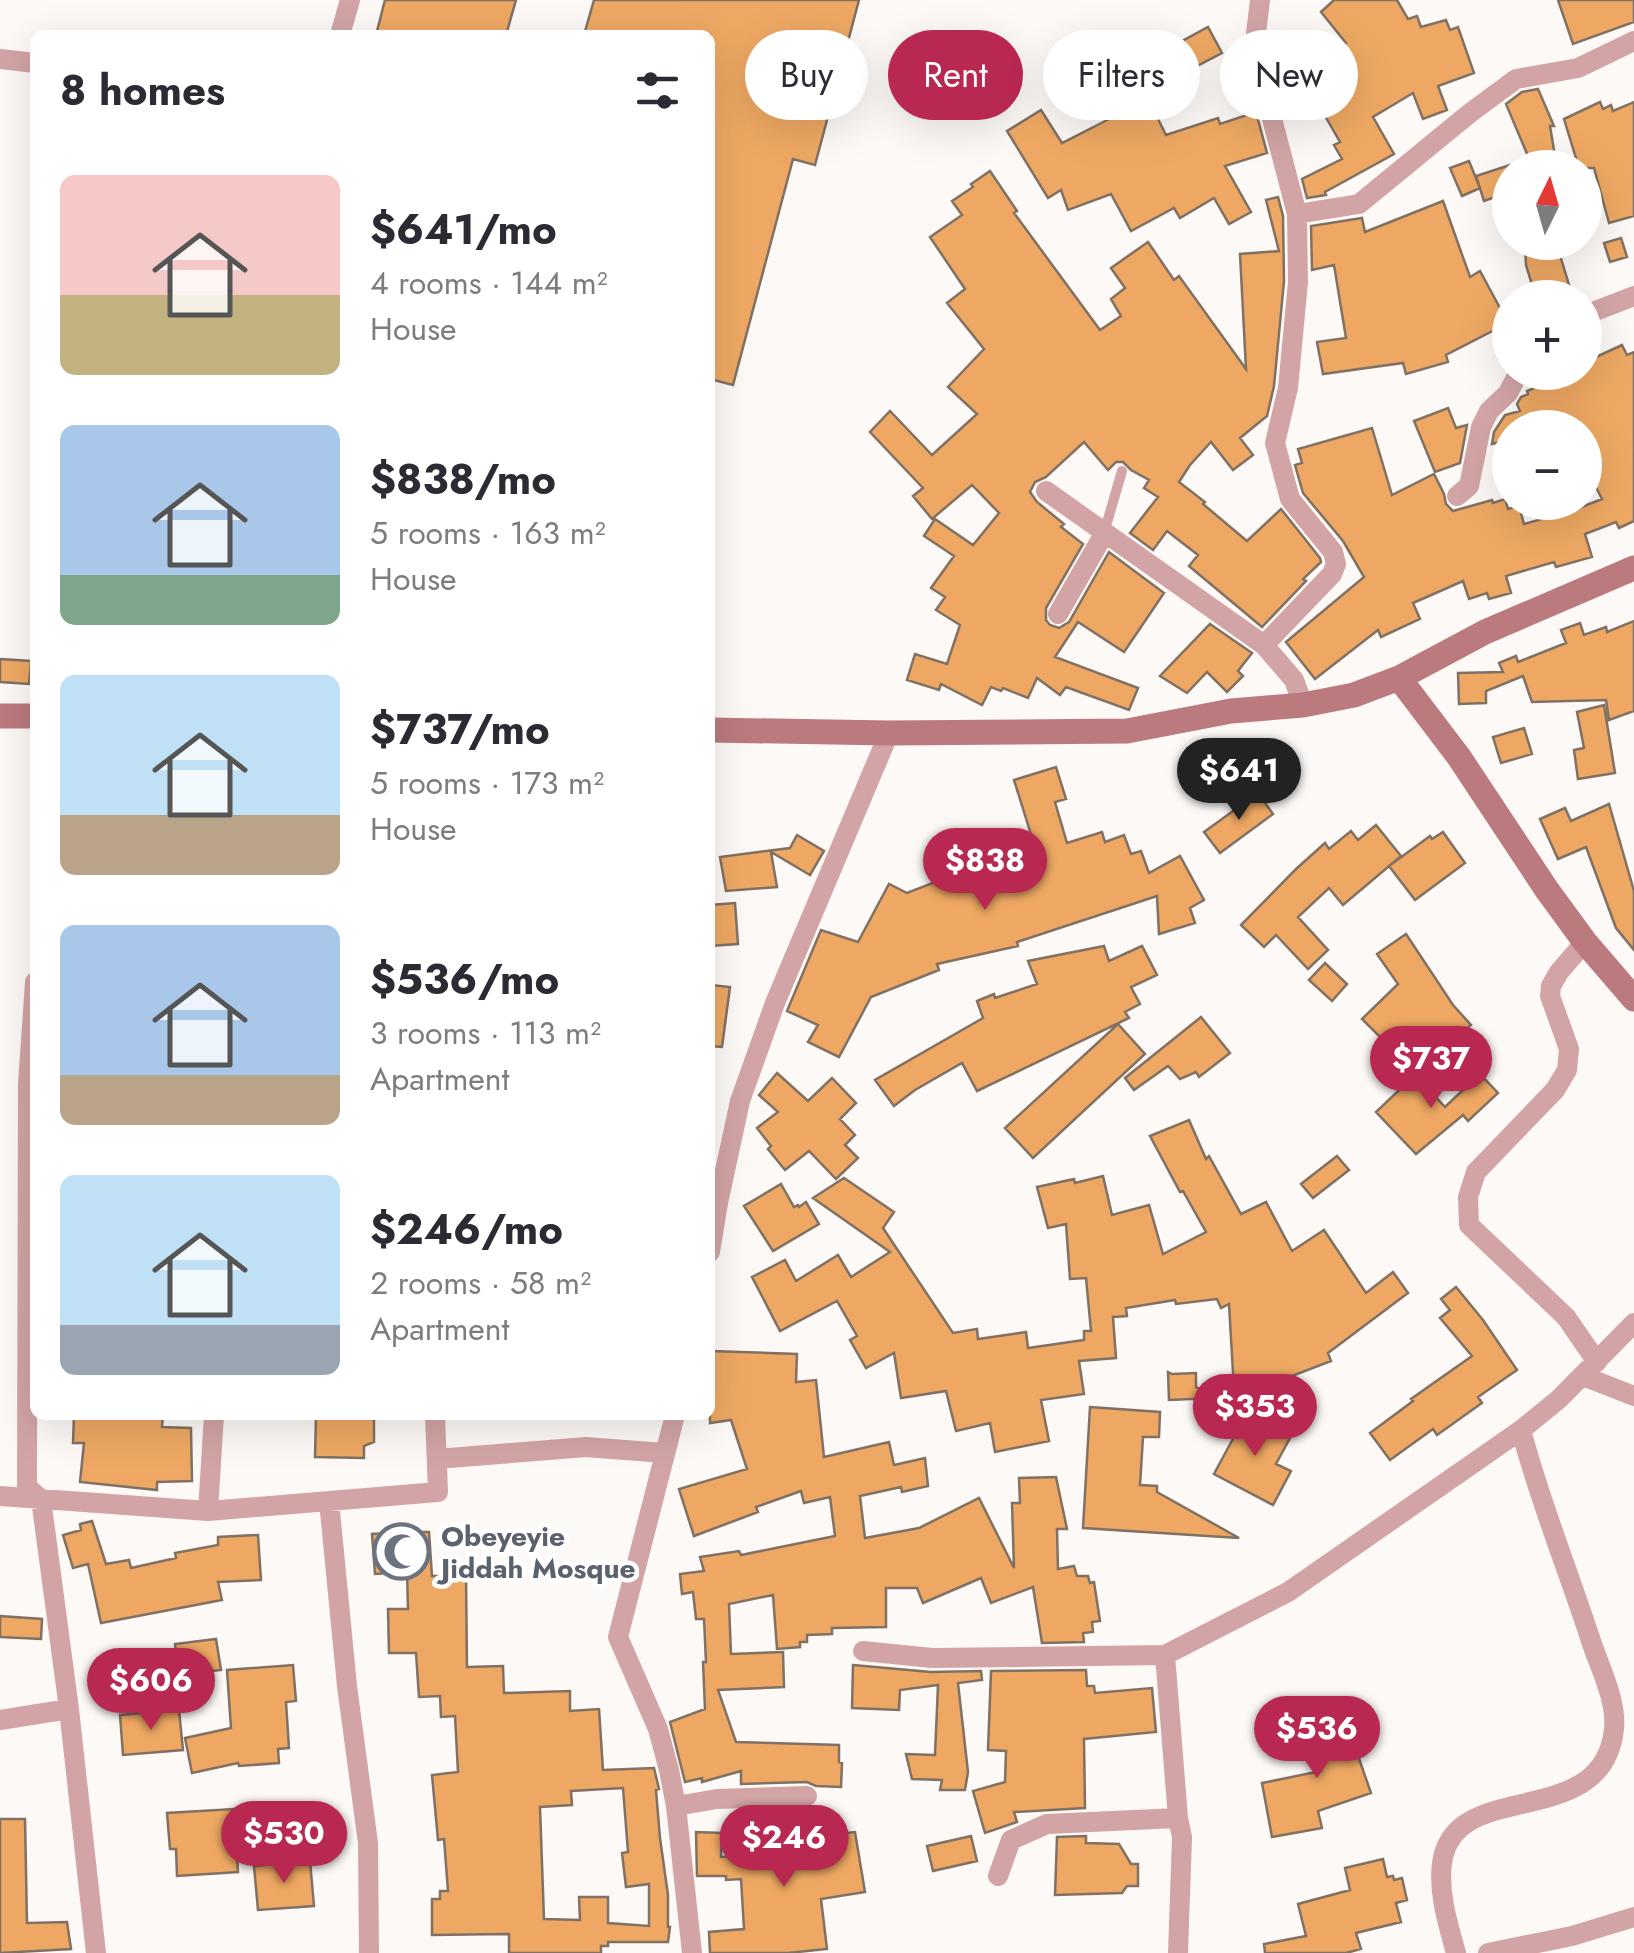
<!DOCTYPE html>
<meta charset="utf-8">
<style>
body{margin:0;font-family:Jost,sans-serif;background:#f7f7f7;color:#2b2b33;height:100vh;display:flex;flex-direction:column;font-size:38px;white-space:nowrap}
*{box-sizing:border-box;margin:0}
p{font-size:32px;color:#7c7c81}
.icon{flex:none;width:55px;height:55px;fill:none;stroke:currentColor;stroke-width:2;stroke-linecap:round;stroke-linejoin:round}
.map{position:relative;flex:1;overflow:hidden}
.sheet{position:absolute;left:30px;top:30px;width:685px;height:1390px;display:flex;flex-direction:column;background:#fff;border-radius:15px;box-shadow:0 10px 40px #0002}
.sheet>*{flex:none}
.hud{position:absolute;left:745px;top:30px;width:738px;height:90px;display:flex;gap:20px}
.needle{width:65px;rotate:5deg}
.fabs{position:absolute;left:1492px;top:150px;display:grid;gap:20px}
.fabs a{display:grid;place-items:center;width:110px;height:110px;border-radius:50%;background:#fff;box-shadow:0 10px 40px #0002;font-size:50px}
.price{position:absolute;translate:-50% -85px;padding:0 22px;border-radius:35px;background:#b82851;color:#fff;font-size:32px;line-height:65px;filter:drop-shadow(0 2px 5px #0008)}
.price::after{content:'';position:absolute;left:50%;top:60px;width:30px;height:22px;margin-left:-15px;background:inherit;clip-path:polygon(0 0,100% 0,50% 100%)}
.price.current{background:#222;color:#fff}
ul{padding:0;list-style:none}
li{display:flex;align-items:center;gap:30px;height:250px;padding:0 30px}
li span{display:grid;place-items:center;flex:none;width:280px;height:200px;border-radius:15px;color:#555}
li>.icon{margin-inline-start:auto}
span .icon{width:120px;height:120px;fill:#fffc;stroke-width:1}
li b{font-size:42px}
h2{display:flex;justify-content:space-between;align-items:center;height:120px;padding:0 30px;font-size:42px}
.tag{padding:0 35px;border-radius:45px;background:#fff;box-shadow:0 10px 40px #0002;font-size:35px;line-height:90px}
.tag.current{background:#b82851;color:#fff}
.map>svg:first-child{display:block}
.building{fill:#eea863;stroke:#807163;stroke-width:2.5;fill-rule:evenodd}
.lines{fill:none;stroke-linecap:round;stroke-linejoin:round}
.lane{stroke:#d2a4a5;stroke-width:10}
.street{stroke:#d2a4a5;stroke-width:20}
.secondary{stroke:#bb7a7d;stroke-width:25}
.labels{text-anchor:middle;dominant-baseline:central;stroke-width:9;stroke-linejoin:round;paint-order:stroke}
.worship-label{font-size:28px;font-weight:bold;fill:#5b616d;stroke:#fff;text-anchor:start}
</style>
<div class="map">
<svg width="1634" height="1953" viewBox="0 0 1634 1953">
<rect width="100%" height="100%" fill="#fdf9f6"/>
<!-- building -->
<path class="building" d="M385,0H516L506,35H376Z
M594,0H859L815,165L793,159L733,385L710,379V35H584Z
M1334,0H1397L1408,19L1417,16L1421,27L1446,20L1450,30L1458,27L1474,73L1438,86L1447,110L1423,119L1413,93L1373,117L1394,154L1325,192L1326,195L1307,198L1302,179L1342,159L1334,145L1340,142L1298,69L1346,43L1321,12Z
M1558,0H1634V22L1573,44Z
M1208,27L1222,53L1176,77L1162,52Z
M1124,84L1140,116L1153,109L1166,135L1218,118L1220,124L1256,112L1267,153L1225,166L1251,212L1229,224L1214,198L1180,218L1174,208L1131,231L1111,194L1068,210L1061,190L1048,198L1007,131L1041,110L1062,143L1113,117L1102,95Z
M1538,89L1554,126H1550L1557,168H1533L1506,104L1522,92Z
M1600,102L1603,109L1611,105L1613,111L1634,102V216L1609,223L1594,168H1579L1564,119Z
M1469,161L1480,188L1462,196L1450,168Z
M1510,165V192L1484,201L1476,176Z
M990,171L1017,211L1014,213L1100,330L1121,316L1111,299L1125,288L1111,268L1148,242L1174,280L1179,276L1246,369L1240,254L1279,251L1266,200L1278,197L1283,216L1284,281L1274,386L1267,416L1240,438L1253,455L1233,470L1211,442L1190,465L1179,482L1205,502L1203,504L1247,541L1281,509L1320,558L1321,562L1303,579L1306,581L1262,627L1189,566L1198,555L1167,531L1153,550L1130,533L1158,497L1144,488L1149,480L1131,470L1123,462H1116L1108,470L1084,442L1046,477L1035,482L1030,492L1037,502L1064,524L1061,527L1083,544L1046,608V620L1050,625L1059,628L1069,622L1109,552L1164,593L1124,652L1078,622L1055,657L1138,688L1129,710L1066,687L1060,695L1037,678L1028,698L1003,688L1001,691L991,687L982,705L941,684L939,690L907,680L915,654L947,664L960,625L936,610L945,597L931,588L954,556L924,536L935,519L973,545L999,513L972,485L932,519L913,496L923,488L870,432L890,411L932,455L977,414L948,387L984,349L947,303L965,289L930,237L962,215L952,201L973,187L971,184Z
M1443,201L1470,277L1480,271L1508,323L1446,355L1448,362L1406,374L1403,363L1323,374L1317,342L1346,338L1334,265L1312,270L1311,226L1362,218L1365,232Z
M1621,238L1627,257L1610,262L1604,243Z
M1536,242H1556L1573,298H1536L1526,265L1525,248Z
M1622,345L1627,355L1634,352V521L1619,528L1616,522L1585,534L1592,557L1556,567L1554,562L1506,576L1511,593L1489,599L1487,593L1469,599L1463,581L1413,603L1420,619L1381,637L1378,630L1315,679L1286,642L1364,577L1343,541L1303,493L1295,465L1302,463L1298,449L1372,428L1392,495L1434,474L1444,494L1446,504L1453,511L1492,500L1493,503L1505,499L1508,509L1519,506L1524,524L1574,510L1602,499L1585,466V428H1565L1560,417L1535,428H1510V439L1492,444L1494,432L1505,415L1520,411L1517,404L1521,397L1528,394L1527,391L1573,372H1585V362Z
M1448,408L1456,428L1467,425L1460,463L1435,472L1414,421Z
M1634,621V711L1609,720L1606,700L1532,702L1523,676L1486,691V703L1459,704L1458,673L1503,672L1499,663L1516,656L1518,662L1566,643L1561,630L1580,623L1584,635L1606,627L1607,632Z
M1210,624L1252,653L1238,671L1243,676L1227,692L1207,672L1187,693L1160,676Z
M0,659L31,661L29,684L0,682Z
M1604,705L1615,773L1578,779L1574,750L1584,748L1577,712Z
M1524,728L1532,754L1501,763L1493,737Z
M1056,767L1066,799L1055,802L1067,843L1102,832L1105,842L1124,835L1131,854L1141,851L1149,873L1180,856L1204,900L1190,908L1195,923L1159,934L1157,896L1017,942L1018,946L937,964L939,970L871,997L839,1057L808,1042L818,1025L787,1011L821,930L858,942L889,884L907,893L1034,844L1014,780Z
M1258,793L1273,814L1220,853L1204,832Z
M1609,804L1634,891V950L1616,928L1586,847L1558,859L1540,819L1565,808L1571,821Z
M1376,825L1401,856L1343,905L1329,888L1298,917L1328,950L1308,969L1276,935L1264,947L1241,925L1296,869L1325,843L1329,849L1351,831L1358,840Z
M1443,832L1465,863L1415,900L1389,866L1430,836L1432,839Z
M797,835L824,851L810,875L771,852L777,887L726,891L720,857L790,848Z
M735,903L738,944L710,946V905Z
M1406,934L1453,1005L1471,1025L1421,1069L1391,1035L1384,1041L1362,1019L1398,984L1377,954Z
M1104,946L1109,961L1142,946L1157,975L1131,987L1140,1004L1125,1012L1129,1018L977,1091L962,1063L915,1090L894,1106L875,1080L983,1018L977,1001L994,994L995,998L1037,984L1028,961Z
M1325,963L1347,984L1332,1001L1309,980Z
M711,985L730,987L722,1047L710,1046Z
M1201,1017L1230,1053L1199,1077L1196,1072L1180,1079L1168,1066L1134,1090L1125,1078Z
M1118,1024L1145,1054L1033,1158L1005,1128Z
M777,1073L808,1101L832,1078L856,1103L840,1119L855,1135L845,1145L858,1158L836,1179L809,1151L785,1170L768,1149L771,1146L757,1128L778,1112L759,1095Z
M1480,1074L1498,1093L1468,1121L1463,1115L1416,1154L1376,1112L1415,1075L1445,1107Z
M1189,1120L1206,1159L1209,1156L1241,1214L1266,1202L1292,1251L1324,1230L1366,1293L1393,1272L1408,1293L1328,1353L1331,1361L1284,1379L1285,1387L1234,1390L1229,1304L1221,1308L1217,1299L1176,1304L1175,1300L1126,1308L1127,1316L1113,1317L1116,1358L1079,1361L1084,1394L1041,1400L1049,1441L995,1452L990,1423L956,1431L946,1391L901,1398L894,1353L866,1368L850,1340L857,1336L837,1301L780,1331L752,1277L785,1260L796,1281L838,1255L851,1277L890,1252L813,1198L844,1178L894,1212L883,1228L953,1333L977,1329L978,1339L1026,1332L1028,1348L1084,1340V1331H1091L1086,1278L1070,1279L1066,1224L1048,1228L1037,1187L1074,1179L1075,1183L1103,1176L1112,1215L1149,1205L1163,1254L1206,1232L1183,1191L1180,1192L1150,1136Z
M1337,1156L1349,1170L1313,1198L1301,1184Z
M781,1184L794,1207L798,1205L799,1207L806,1202L819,1224L773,1251L744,1206Z
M1456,1287L1483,1320L1517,1370L1478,1397L1482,1403L1437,1435L1433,1429L1390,1460L1370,1433L1413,1401L1411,1399L1472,1356L1440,1318L1450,1310L1441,1299Z
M710,1351L797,1354L796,1382L816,1380L824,1457L889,1442L894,1465L925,1458L928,1486L902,1492L901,1487L860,1496L865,1538L919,1528L979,1498L1014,1568L1012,1503H1020L1019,1478L1056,1477L1067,1529H1057L1058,1569L1074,1566L1077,1576H1088L1090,1583L1094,1582L1100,1621L1092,1622L1093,1632L1083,1633L1084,1642L1042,1643L1033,1587L991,1603L981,1578L923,1603L917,1588H886V1627L832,1628V1634L807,1635V1642H800V1647L777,1649L773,1595L729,1604L731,1654L783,1652L784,1687L718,1690L736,1742L839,1745V1762L842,1763L841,1787L816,1786L807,1782L741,1784V1771L702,1782V1778L685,1782L670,1722L705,1709L703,1662H706L704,1619H696L693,1592L682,1594L680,1574L704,1571L700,1557L739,1551L741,1555L835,1536L830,1497L804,1503L801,1491L756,1507L758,1512L694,1536L679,1489L747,1469L731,1420L710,1423Z
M1168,1372L1172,1374L1196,1373V1387L1217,1398L1169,1400Z
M1090,1407L1160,1412L1159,1437H1143L1140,1485L1157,1486V1492L1239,1538L1083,1528Z
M1243,1412L1290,1438L1276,1464L1291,1471L1273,1505L1214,1474L1235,1435L1232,1433Z
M74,1415H163L162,1427L191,1428L192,1481L157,1482V1490L80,1482L84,1443H73Z
M316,1415H372V1419H374V1442L364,1446V1458L315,1457Z
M92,1521L106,1564L129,1560L131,1568L176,1558L175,1553L218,1545V1537L258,1535L261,1580L218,1582L222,1600L101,1623L88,1564L73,1568L63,1535L81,1530L80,1524Z
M408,1532H429L432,1576H466L467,1667L503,1666L504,1693L570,1691V1711L599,1709L603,1770L654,1768L659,1789L656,1790L660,1838L668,1895V1927H670L668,1942H608V1946H601V1953H509V1934L432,1935V1899H440V1891H448L444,1839L438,1840L432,1775L458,1772L455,1716L441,1717L440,1696L419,1697L416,1653H389L388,1609H408L407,1572L375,1574L372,1534ZM623,1788L628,1852L622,1853L626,1887L649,1884V1926L608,1923V1897H579L580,1920L544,1919L540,1807L572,1805L571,1791Z
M0,1616L42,1619L41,1639L0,1637Z
M216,1639L221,1670L179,1675L175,1644Z
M293,1665L296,1701L286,1702L289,1748L278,1749L279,1763L239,1766L238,1763L192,1773L185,1738L231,1728L227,1670Z
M853,1665L931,1672L981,1671L982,1680L958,1683L968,1772L965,1790H940L942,1780L912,1779L906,1754L935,1755L938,1685L900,1690L899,1710L852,1708Z
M1086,1670L1087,1686H1094L1095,1693L1152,1688L1156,1732L1084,1739L1085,1808L1014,1812L1017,1822L985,1833L973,1791L1005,1782L1006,1751L988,1750L991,1671Z
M179,1710L183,1750L123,1755L120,1715Z
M1338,1712L1352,1755L1357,1753L1371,1793L1318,1811L1322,1828L1272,1837L1262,1783L1321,1771L1304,1723Z
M234,1809L238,1872L177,1876L176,1849H170L167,1813Z
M0,1819H25L27,1923L67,1922L71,1949L0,1953Z
M834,1822L836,1834L855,1832L865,1892L821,1899L827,1949L788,1953H710L709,1932L744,1929L741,1879L726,1880V1876H697L696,1832L722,1833L721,1857L801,1852L799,1837H807L806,1825Z
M971,1836L977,1861L933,1871L927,1846Z
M1086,1836V1843L1119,1844L1131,1864H1138V1886H1127L1122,1893L1055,1895L1057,1837Z
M1383,1859L1387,1877L1393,1876L1394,1880L1402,1878L1407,1900L1396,1903L1401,1922L1356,1933L1361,1949L1346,1953H1265L1264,1944L1306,1936L1298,1904L1350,1890L1345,1868Z
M310,1861L314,1906L258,1910L254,1866Z"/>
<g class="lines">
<!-- lane -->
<path class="lane" d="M1104,533L1122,471"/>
<!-- street -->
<path class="street" d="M1260,0L1254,50L1297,214L1298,282L1288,388L1275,443L1290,499L1333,552L1336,564L1332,574L1264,645
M340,35L350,0
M0,59L35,63
M1297,214L1359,204L1470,113L1516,79L1578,68L1634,41
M1585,315L1634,296
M1046,491L1264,645L1294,680L1303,705
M1457,496L1469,486L1481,427L1489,411L1508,393L1519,372
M1058,614L1104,534
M1585,942L1559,972L1551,986L1550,996L1569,1049L1567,1070L1555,1090L1476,1172L1468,1197L1469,1225L1566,1317L1597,1362
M35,982L28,1084L27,1487L41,1499L69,1709L96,1953
M710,1252L718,1203L740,1101L775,1003L889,733
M1583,1376L1634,1396
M675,1415L618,1637L658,1729L669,1770L676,1806L692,1953
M437,1459L586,1447L664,1453
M0,1496L208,1511L438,1492L435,1415
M329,1501L347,1686L368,1843L369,1953
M208,1511L214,1415
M863,1651L932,1658L1165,1655L1288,1592L1521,1430L1559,1399L1634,1323
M1165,1655L1178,1818L1182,1837L1178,1953
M0,1720L69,1709
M676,1806L717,1799L807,1796
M998,1876L1011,1840L1047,1824L1178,1818
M1456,1953C1448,1924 1438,1893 1442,1863C1454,1775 1603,1834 1614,1729C1617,1701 1600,1668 1591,1641C1568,1570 1540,1502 1521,1430
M1488,1953L1572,1936L1634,1917"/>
<!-- secondary -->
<path class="secondary" d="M1399,678L1459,757L1547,890L1585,942L1634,999
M0,716H35
M710,730L889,733L1127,731L1231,711L1303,705L1354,695L1399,678L1485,632L1634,568"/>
</g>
<!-- icons -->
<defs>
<symbol id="mosque-ring" viewBox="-11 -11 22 22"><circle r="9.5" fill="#fff" stroke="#6b7280" stroke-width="1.5"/><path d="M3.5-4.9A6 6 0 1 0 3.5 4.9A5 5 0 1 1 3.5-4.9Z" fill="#6b7280"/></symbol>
</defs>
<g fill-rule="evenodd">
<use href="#mosque-ring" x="370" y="1520" width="63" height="63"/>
</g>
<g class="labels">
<!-- worship labels -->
<g class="worship-label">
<text x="441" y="1536">Obeyeyie<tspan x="441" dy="32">Jiddah Mosque</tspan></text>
</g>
</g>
</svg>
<div class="fabs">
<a><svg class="needle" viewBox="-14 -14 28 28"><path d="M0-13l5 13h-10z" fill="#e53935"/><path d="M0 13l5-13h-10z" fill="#7c7c81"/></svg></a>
<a>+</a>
<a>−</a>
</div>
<b class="price current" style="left:1239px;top:823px">$641</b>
<b class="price" style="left:985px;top:913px">$838</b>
<b class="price" style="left:1431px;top:1111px">$737</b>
<b class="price" style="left:1255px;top:1459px">$353</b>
<b class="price" style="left:151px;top:1733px">$606</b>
<b class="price" style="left:1317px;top:1781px">$536</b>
<b class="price" style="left:284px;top:1886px">$530</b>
<b class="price" style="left:784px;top:1890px">$246</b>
<div class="hud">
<a class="tag">Buy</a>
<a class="tag current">Rent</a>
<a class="tag">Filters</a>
<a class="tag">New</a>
</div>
<section class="sheet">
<h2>8 homes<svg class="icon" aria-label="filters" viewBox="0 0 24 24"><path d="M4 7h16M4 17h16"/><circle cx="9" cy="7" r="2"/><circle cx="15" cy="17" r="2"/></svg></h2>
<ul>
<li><span style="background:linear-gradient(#f6c9c9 60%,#c2b280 0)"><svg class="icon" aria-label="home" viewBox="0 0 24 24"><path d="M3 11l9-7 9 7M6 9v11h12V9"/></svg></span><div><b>$641/mo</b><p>4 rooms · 144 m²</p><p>House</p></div></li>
<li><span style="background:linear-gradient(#a9c7e8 75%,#7fa58c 0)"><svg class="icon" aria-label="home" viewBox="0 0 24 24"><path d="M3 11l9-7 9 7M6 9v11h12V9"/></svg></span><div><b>$838/mo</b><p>5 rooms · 163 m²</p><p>House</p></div></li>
<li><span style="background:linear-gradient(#bfe0f5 70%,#b9a48a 0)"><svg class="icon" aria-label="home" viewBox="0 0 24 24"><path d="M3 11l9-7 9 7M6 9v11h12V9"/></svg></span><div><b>$737/mo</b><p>5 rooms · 173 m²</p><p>House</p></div></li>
<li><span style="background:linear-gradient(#a9c7e8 75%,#b9a48a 0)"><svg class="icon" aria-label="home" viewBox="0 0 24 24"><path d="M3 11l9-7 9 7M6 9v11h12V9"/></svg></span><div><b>$536/mo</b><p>3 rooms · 113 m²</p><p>Apartment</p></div></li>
<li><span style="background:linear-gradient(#bfe0f5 75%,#9aa5b1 0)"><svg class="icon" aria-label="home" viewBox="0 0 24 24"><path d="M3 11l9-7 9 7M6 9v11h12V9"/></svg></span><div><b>$246/mo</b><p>2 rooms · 58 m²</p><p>Apartment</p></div></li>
</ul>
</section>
</div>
